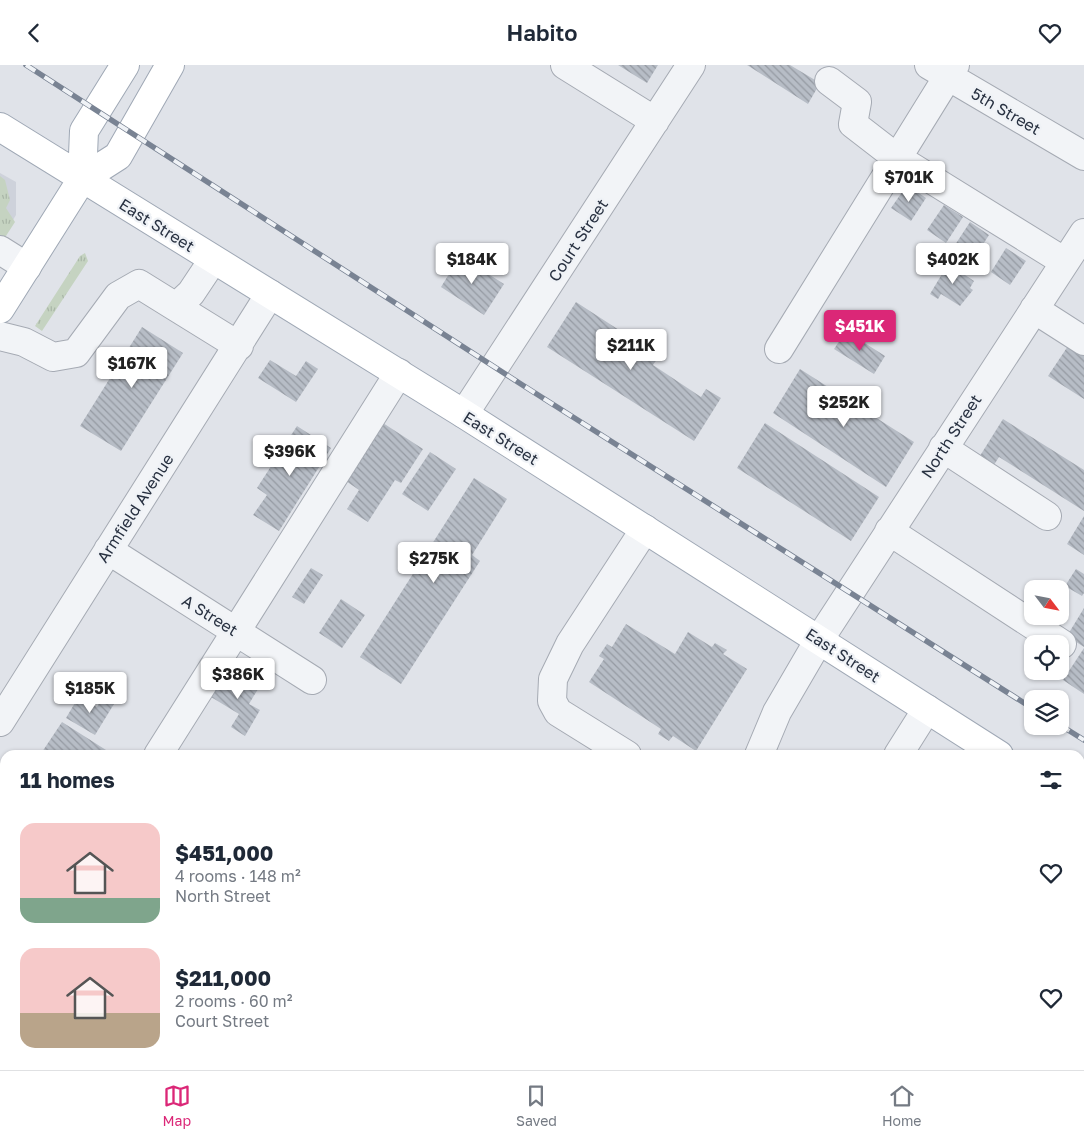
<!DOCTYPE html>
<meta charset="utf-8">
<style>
body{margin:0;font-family:"Golos Text",sans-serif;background:#f2f2f3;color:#1f2937;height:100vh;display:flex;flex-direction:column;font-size:19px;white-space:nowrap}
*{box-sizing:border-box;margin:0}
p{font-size:16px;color:#747a83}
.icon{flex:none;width:28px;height:28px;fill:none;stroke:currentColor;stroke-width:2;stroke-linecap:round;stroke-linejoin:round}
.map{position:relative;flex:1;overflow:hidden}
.details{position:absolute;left:0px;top:685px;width:1085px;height:320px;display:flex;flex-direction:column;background:#fff;border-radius:15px 15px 0 0;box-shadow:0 1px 4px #0004}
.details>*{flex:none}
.needle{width:32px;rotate:122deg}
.fabs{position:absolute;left:1024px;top:515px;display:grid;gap:10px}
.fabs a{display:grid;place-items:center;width:45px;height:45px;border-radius:10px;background:#fff;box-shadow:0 1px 4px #0004;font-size:25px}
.price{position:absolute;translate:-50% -42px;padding:0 11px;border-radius:5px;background:#fff;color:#222;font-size:16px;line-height:32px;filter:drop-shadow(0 1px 2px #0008)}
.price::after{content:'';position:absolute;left:50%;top:30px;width:15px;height:11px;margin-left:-8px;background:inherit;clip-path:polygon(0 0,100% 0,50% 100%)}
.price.on{background:#db2777;color:#fff}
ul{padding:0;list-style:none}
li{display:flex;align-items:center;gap:15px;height:125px;padding:0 20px}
li span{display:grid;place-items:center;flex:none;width:140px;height:100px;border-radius:15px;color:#555}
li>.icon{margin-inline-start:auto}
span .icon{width:60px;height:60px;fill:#fffc;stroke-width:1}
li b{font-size:21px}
h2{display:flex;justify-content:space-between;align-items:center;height:60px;padding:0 20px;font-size:21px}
header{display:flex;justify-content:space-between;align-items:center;height:65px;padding:0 20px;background:#fff;font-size:22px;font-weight:600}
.menu{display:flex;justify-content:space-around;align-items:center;height:70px;border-top:1px solid #e0e1e3;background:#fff;font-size:14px;color:#747a83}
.menu a{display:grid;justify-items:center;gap:2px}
.menu .on{color:#db2777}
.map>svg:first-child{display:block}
.built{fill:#ced2db}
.grass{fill:url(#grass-tufts)}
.building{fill:url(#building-back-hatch)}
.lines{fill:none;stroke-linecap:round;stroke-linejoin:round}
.minor-casing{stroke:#a5aab3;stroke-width:30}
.major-casing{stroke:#9fa8b5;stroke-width:30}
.minor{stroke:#f2f4f7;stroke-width:28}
.major{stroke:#fff;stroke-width:28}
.rail-casing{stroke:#798393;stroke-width:5.5}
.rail{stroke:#eff2f6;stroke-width:4;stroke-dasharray:11;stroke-linecap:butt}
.labels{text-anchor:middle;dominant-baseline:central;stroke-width:4.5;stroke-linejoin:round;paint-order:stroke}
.street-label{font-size:16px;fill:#283141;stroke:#eff2f6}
</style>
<header><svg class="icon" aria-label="back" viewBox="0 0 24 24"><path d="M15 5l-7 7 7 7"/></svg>Habito<svg class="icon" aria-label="heart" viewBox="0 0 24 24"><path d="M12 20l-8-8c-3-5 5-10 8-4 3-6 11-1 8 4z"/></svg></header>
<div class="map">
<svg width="1084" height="1005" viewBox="0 0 1084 1005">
<defs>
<pattern id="grass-tufts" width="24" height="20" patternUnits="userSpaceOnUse" patternTransform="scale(1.25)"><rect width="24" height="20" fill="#c5d3c1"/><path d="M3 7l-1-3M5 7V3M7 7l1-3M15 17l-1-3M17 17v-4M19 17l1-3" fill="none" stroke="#a9b6a7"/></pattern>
<pattern id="building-back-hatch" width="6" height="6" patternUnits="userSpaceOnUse" patternTransform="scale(1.25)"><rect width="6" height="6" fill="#b7bdc6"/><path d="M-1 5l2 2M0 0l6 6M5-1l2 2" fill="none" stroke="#959aa2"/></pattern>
</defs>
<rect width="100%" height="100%" fill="#e0e3e9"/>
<!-- built -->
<path class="built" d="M0,108L16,117V150L0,176Z"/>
<!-- grass -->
<path class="grass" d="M0,111L5,115L10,135L6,143L15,157L4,174L0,171Z
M85,188L88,196L42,266L35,261L80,191Z"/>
<!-- building -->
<path class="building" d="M618,0H658L647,18Z
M747,0H790L820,18L808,39Z
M907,120L926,133L911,156L891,143Z
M944,140L963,152L946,178L927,165Z
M970,157L989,170L973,195L953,183Z
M1006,183L1026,196L1010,220L991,207Z
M460,191L504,219L484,250L441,222Z
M944,196L974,216L970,223L973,225L960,241L941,229L938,234L930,229L942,209L938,206Z
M576,237L659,291L653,300L701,332L706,324L721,333L694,376L547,282Z
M142,262L183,288L121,386L80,361Z
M846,266L885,291L874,309L834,284Z
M1070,278L1084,288V334L1048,311Z
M270,295L296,311L306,296L318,304L296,337L258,313Z
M800,304L914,377L886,422L773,348Z
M1003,354L1084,405V446L999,392L992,403L978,394Z
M383,358L423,384L401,418L395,415L368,457L347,444L359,425L346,416Z
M765,358L879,432L851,476L737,403Z
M297,361L331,383L279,466L253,450L267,430L257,423Z
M430,387L456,404L428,446L402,429Z
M474,413L507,434L472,490L480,496L401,619L360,592Z
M1084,451V490L1067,479Z
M311,503L323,510L304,539L292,532Z
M1076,504L1084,509V528L1082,531L1065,521Z
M341,534L365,550L342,583L319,568Z
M1084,543V582L1067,571Z
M626,559L675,589L688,567L712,582L715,578L727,585L723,589L747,604L696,686L673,671L669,676L658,669L661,664L589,617L604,594L599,591L607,579L612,582Z
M1084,583V629L1063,615Z
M227,605L258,624L249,639L260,645L245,671L231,662L239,649L211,632Z
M79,631L97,642L102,632L114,639L95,670L66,653Z
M62,657L106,685L103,690H40Z
M1,963L5,966V1000H8L5,1005H0Z
M697,1000H764L765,1001L763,1005H705Z"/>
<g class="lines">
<defs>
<path id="minor" d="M565,0L655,56
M929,0L1084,91
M829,16L857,37L853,59L897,93L1065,197
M0,185L27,202
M176,242L239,281
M1034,244L1084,276
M0,271L24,277L53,292L76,288L118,231L139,219L176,242L191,228L213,195
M779,284L955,0
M464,349L691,0
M943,383L1047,451
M889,466L1062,579
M108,485L312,615
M0,657L270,229
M158,690L399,308
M627,690L558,647L552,636L553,614L570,579L645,464
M759,690L777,647L819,575L1084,168
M898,690L927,644
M0,772L5,776
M1080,812L1084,806
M1080,919L1084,913
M0,940L5,932
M436,1000L454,1005
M1064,1000L1065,1005
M554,1005L560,1000
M652,1005L653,1000"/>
<path id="major" d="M0,62L464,349L999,690
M82,114L84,66L125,0
M0,244L82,114L118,91L170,0
M1080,742L1084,744"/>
</defs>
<!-- minor casing -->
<use href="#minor" class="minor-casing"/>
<!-- major casing -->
<use href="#major" class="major-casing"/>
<!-- minor -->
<use href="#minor" class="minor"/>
<!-- major -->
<use href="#major" class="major"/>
<defs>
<path id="rail" d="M26,0L524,321L1032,643
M1060,660L1084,675"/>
</defs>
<!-- rail casing -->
<use href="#rail" class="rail-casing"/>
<!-- rail -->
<use href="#rail" class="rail"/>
</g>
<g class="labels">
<!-- street labels -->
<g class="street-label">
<text transform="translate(1006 46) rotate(30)">5th Street</text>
<text transform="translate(157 160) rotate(32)">East Street</text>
<text transform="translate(578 175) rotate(-57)">Court Street</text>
<text transform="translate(951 371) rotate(-57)">North Street</text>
<text transform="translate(501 373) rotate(32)">East Street</text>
<text transform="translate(135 443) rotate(-57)">Armfield Avenue</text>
<text transform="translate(210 550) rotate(32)">A Street</text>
<text transform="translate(843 590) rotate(33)">East Street</text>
</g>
</g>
</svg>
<div class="fabs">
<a><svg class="needle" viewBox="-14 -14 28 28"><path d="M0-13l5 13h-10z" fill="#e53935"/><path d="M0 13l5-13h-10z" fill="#747a83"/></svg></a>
<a><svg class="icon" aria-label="locate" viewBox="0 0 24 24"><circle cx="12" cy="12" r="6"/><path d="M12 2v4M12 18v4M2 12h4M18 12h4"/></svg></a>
<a><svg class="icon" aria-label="layers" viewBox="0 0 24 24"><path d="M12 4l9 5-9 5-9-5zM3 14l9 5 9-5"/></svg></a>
</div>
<b class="price" style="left:909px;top:138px">$701K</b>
<b class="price" style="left:472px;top:220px">$184K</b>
<b class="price" style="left:953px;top:220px">$402K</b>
<b class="price on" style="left:860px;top:287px">$451K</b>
<b class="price" style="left:631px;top:306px">$211K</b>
<b class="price" style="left:132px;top:324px">$167K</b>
<b class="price" style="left:844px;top:363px">$252K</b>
<b class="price" style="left:290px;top:412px">$396K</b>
<b class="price" style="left:434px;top:519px">$275K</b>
<b class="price" style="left:238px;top:635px">$386K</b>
<b class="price" style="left:90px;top:649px">$185K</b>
<section class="details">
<h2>11 homes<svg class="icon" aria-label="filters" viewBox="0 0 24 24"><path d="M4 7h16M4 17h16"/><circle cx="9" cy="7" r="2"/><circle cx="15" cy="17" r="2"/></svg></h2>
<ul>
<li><span style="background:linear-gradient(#f6c9c9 75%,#7fa58c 0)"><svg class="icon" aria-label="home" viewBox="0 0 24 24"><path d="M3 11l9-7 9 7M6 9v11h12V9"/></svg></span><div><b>$451,000</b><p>4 rooms · 148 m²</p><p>North Street</p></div><svg class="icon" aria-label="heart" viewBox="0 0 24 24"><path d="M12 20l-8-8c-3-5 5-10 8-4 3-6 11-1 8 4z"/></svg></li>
<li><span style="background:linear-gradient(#f6c9c9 65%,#b9a48a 0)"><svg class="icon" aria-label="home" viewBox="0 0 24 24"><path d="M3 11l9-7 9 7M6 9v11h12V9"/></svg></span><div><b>$211,000</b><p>2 rooms · 60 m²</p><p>Court Street</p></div><svg class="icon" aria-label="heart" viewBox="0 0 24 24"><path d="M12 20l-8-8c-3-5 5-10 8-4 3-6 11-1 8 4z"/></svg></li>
</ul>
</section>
</div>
<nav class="menu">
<a class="on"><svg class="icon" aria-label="map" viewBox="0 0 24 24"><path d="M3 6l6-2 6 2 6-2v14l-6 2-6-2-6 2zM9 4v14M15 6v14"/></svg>Map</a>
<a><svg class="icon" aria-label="saved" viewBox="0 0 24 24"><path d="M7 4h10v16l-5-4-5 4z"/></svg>Saved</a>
<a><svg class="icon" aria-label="home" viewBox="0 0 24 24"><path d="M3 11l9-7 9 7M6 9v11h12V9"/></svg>Home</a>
</nav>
